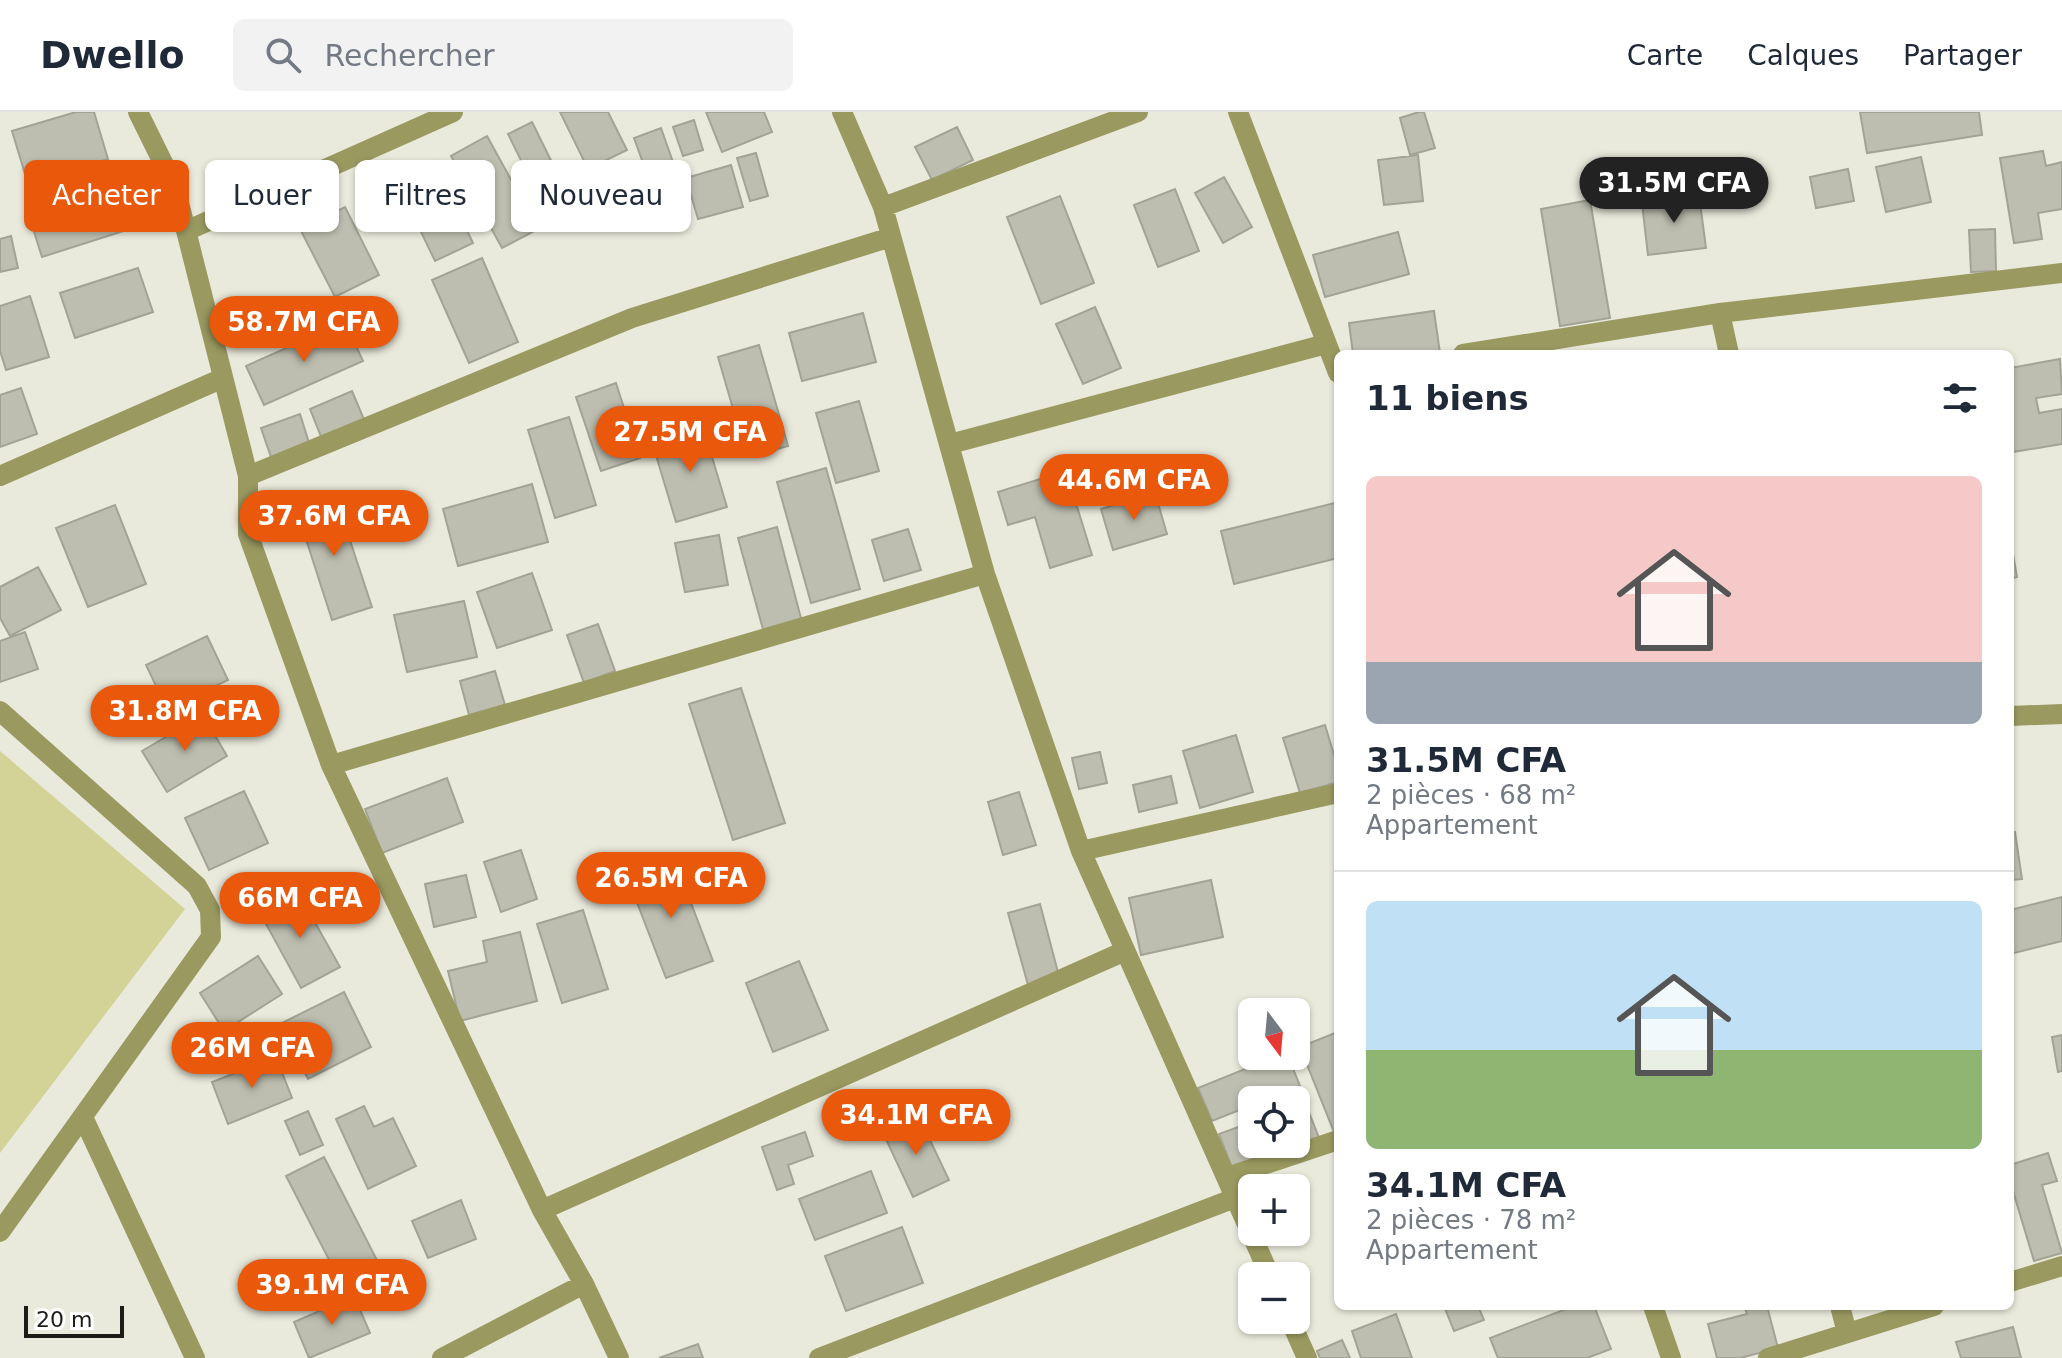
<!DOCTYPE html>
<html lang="fr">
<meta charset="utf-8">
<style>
body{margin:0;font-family:"DejaVu Sans",sans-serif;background:#f2f2f3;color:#1f2937;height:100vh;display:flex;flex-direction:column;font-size:30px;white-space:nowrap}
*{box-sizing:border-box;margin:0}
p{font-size:26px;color:#747a83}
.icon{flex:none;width:44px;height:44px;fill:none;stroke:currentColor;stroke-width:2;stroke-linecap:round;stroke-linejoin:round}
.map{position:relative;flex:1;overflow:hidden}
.sheet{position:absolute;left:1334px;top:238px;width:680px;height:960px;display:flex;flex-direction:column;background:#fff;border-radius:12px;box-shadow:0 2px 6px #0004}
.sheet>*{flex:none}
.banner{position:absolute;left:24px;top:48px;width:760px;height:72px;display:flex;gap:16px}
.needle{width:52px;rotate:164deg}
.fabs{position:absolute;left:1238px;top:886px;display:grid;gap:16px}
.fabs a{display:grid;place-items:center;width:72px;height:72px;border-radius:12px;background:#fff;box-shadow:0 2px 6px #0004;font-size:40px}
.scale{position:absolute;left:24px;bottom:20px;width:100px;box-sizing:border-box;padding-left:8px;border:4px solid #1d1d18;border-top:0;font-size:22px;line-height:28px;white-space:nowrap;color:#1d1d18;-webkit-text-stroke:6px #fff;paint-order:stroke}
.price{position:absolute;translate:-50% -68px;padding:0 18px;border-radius:28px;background:#ea580c;color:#fff;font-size:26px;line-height:52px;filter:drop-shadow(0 2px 4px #0008)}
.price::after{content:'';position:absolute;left:50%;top:48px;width:24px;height:18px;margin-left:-12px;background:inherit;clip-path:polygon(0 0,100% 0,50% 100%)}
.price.on{background:#222;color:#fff}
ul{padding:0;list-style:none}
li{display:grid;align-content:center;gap:16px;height:424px;padding:0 32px}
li+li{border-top:2px solid #e0e1e3}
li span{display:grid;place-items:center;height:248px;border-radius:12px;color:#555}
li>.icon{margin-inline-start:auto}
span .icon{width:144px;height:144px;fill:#fffc;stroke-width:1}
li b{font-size:34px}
h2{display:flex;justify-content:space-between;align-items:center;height:96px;padding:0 32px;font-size:34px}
.pill{padding:0 28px;border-radius:12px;background:#fff;box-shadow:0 2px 6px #0004;font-size:28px;line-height:72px}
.pill.on{background:#ea580c;color:#fff}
header{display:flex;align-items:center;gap:48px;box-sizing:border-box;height:112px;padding:0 40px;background:#fff;border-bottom:2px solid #e0e1e3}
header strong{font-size:38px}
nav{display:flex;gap:44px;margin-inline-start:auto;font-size:28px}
.search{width:560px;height:72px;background:#f2f2f3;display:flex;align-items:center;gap:20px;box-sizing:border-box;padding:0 28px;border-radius:12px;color:#747a83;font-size:30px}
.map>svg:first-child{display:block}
.green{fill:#d3d297}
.building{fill:#bebeb0;stroke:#a3a395;stroke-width:2}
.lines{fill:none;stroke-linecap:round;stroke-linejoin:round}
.minor{stroke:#9a9960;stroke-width:20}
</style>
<header>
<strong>Dwello</strong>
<div class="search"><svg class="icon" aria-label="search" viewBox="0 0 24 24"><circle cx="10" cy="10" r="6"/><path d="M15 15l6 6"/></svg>Rechercher</div>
<nav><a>Carte</a><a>Calques</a><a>Partager</a></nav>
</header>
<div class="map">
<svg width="2062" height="1246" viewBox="0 0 2062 1246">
<rect width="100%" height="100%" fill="#eaeadc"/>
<!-- green -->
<path class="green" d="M0,639L185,797L0,1041Z"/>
<!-- building -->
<path class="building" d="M76,0H94L108,47L28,72L12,19Z
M560,0H608L627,38L588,57Z
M706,0H764L772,20L722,40Z
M1419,0H1424L1435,36L1410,43L1400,6Z
M1860,0H1979L1982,23L1867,41Z
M694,8L703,38L683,44L673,15Z
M532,10L575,97L551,109L508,22Z
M957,15L973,48L932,68L915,35Z
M661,16L673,50L646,59L634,26Z
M487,24L538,117L502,136L451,44Z
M2043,39L2046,54L2062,50V97L2038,101L2042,127L2014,131L2000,46Z
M756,41L768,84L750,89L737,46Z
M1418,43L1423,89L1384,93L1378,48Z
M1921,45L1931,90L1886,100L1876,55Z
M434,49L473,131L435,149L396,68Z
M731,53L743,95L698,107L686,66Z
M1848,57L1854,89L1816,96L1810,65Z
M619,58L628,75L601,88L592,71Z
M1224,65L1252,115L1223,131L1195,81Z
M126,70L139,114L42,145L28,101Z
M1175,77L1199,139L1158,155L1134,93Z
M1699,83L1706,136L1648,143L1642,91Z
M1060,84L1094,171L1041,192L1007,105Z
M1590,88L1610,206L1560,214L1541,97Z
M345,95L379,163L335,185L300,117Z
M1995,117L1996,159L1971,160L1969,118Z
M1398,120L1409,162L1325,185L1313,143Z
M11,124L18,156L0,160V127Z
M482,146L518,230L469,251L432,168Z
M138,156L153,200L75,226L60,181Z
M30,184L49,245L6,258L0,239V194Z
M1095,195L1121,256L1083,272L1056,212Z
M1434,199L1440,241L1353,242L1349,211Z
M863,201L876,250L802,269L789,221Z
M345,210L363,249L264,293L246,254Z
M759,233L788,334L747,345L718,245Z
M2060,247L2062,282L2036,286L2039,301L2062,297V332L2013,340L2010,321V256Z
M616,271L640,346L601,359L576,285Z
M21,276L37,322L0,335V283Z
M352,279L365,310L322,327L310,297Z
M859,289L879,359L836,371L816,301Z
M300,302L310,334L272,348L261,316Z
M569,305L596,393L555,406L528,318Z
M703,315L727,395L676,410L652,330Z
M826,356L860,477L811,491L777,370Z
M1066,359L1092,443L1050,456L1035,405L1008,413L998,380Z
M532,372L548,430L458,454L443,397Z
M1155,381L1167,422L1113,438L1101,397Z
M335,383L372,495L332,508L296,396Z
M1335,391L1338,402V446L1234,472L1221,419Z
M115,393L146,472L88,495L56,416Z
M777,415L802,510L764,521L738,426Z
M908,417L921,458L884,469L872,428Z
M719,423L728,473L685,480L675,431Z
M2010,425L2017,465L2010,467Z
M38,455L61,498L10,524L0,506V475Z
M532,461L552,518L497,536L477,480Z
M464,489L477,545L407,560L394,503Z
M598,512L615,559L584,571L567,523Z
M25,520L38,557L0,570V529Z
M207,524L228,568L167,597L146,553Z
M495,559L505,593L469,603L460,569Z
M741,576L785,711L733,728L689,592Z
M203,603L227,644L167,680L142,639Z
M1325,613L1338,656V670L1300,681L1283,626Z
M1236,623L1253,680L1200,696L1183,639Z
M1100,640L1107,671L1079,677L1072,646Z
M1171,664L1177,691L1139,700L1133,673Z
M447,666L463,710L382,741L365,697Z
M244,679L268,731L209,758L185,706Z
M1019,680L1036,733L1003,743L988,690Z
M2015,720L2022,767L2010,768V721Z
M521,738L537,787L501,800L484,750Z
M675,749L713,849L666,866L628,767Z
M466,763L476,805L434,815L425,772Z
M1211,768L1223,825L1141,843L1129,786Z
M298,780L340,855L301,876L260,801Z
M2062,785V829L2010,842V798Z
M1040,792L1059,864L1028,873L1008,801Z
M583,798L608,877L562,891L537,812Z
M520,820L537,889L460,909L448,859L487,850L483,829Z
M258,844L282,882L224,919L200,881Z
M799,849L828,918L773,940L746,871Z
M344,880L371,935L308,967L280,912Z
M1335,921L1338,928V1018L1334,1020L1300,935Z
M2062,923V959L2058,960L2052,925Z
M1277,944H1288L1300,974L1265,988H1252V993L1212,1009L1198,976Z
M276,945L292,986L228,1012L212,970Z
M1305,990L1319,1026L1233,1058L1219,1022L1252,1010V1032H1296V994Z
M364,994L374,1015L393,1006L416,1054L368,1077L336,1007Z
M308,999L323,1033L300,1043L285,1009Z
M919,1005L949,1068L913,1085L884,1023Z
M805,1020L813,1044L788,1053L794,1072L777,1078L762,1035Z
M2048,1041L2057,1069L2042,1073L2062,1141L2034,1149L2010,1069V1053Z
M324,1045L380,1154L342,1173L286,1064Z
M871,1059L887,1101L815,1128L799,1087Z
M461,1088L476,1127L428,1146L412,1109Z
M902,1115L923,1171L846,1199L825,1144Z
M354,1184L370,1221L309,1246L294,1210Z
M1444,1194H1478L1484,1208L1454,1219Z
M1574,1194H1594L1611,1237L1587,1246H1498L1490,1226Z
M1744,1194H1767L1778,1236L1740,1246H1717L1708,1212L1747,1202Z
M1396,1202L1412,1246H1361L1352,1219Z
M2013,1215L2021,1246H1961L1956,1230Z
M1342,1228L1350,1246H1320L1317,1239Z
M698,1232L703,1246H659Z"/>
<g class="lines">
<!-- minor -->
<path class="minor" d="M138,0L175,75L248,364V422L331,653L542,1098L584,1172L619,1246
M842,0L883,95L985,462L1081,739L1270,1164
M1238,0L1338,261
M883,95L1138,0
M186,119L453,0
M1720,201L1729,242
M1463,242L1720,201L2062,161
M950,332L1326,232
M0,364L223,266
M248,364L632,206L891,125
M0,599L197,774L210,798L211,825L0,1120
M2010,604L2062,602
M331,653L985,462
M1081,739L1338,681
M83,1005L195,1246
M1227,1065L1338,1028
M542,1098L1125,839
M2010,1170L2062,1154
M1653,1194L1671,1246
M1840,1194L1847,1221
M1290,1208L1307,1246
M442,1246L584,1172
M819,1246L1235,1086
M1768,1246L1934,1194"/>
</g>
</svg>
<div class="fabs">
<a><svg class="needle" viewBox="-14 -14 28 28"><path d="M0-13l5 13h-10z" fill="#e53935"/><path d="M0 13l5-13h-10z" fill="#747a83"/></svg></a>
<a><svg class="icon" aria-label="locate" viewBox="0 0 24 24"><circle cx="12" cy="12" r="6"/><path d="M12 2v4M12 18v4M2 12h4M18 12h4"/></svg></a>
<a>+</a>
<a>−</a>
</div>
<div class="scale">20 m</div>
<b class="price on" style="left:1674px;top:113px">31.5M CFA</b>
<b class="price" style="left:304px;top:252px">58.7M CFA</b>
<b class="price" style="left:690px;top:362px">27.5M CFA</b>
<b class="price" style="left:1134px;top:410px">44.6M CFA</b>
<b class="price" style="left:334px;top:446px">37.6M CFA</b>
<b class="price" style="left:185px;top:641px">31.8M CFA</b>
<b class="price" style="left:671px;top:808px">26.5M CFA</b>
<b class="price" style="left:300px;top:828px">66M CFA</b>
<b class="price" style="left:252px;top:978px">26M CFA</b>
<b class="price" style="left:916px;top:1045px">34.1M CFA</b>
<b class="price" style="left:332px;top:1215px">39.1M CFA</b>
<div class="banner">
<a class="pill on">Acheter</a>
<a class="pill">Louer</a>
<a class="pill">Filtres</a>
<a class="pill">Nouveau</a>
</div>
<section class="sheet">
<h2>11 biens<svg class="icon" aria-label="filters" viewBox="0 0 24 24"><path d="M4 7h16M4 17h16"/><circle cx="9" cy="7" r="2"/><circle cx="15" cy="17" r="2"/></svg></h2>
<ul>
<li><span style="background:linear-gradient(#f6c9c9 75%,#9aa5b1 0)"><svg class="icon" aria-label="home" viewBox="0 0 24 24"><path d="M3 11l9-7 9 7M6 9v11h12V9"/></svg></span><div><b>31.5M CFA</b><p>2 pièces · 68 m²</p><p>Appartement</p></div></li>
<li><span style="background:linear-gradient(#bfe0f5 60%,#8fb573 0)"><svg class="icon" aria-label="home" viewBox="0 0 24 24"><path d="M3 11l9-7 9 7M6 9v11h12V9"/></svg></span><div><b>34.1M CFA</b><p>2 pièces · 78 m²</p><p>Appartement</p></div></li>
</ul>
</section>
</div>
